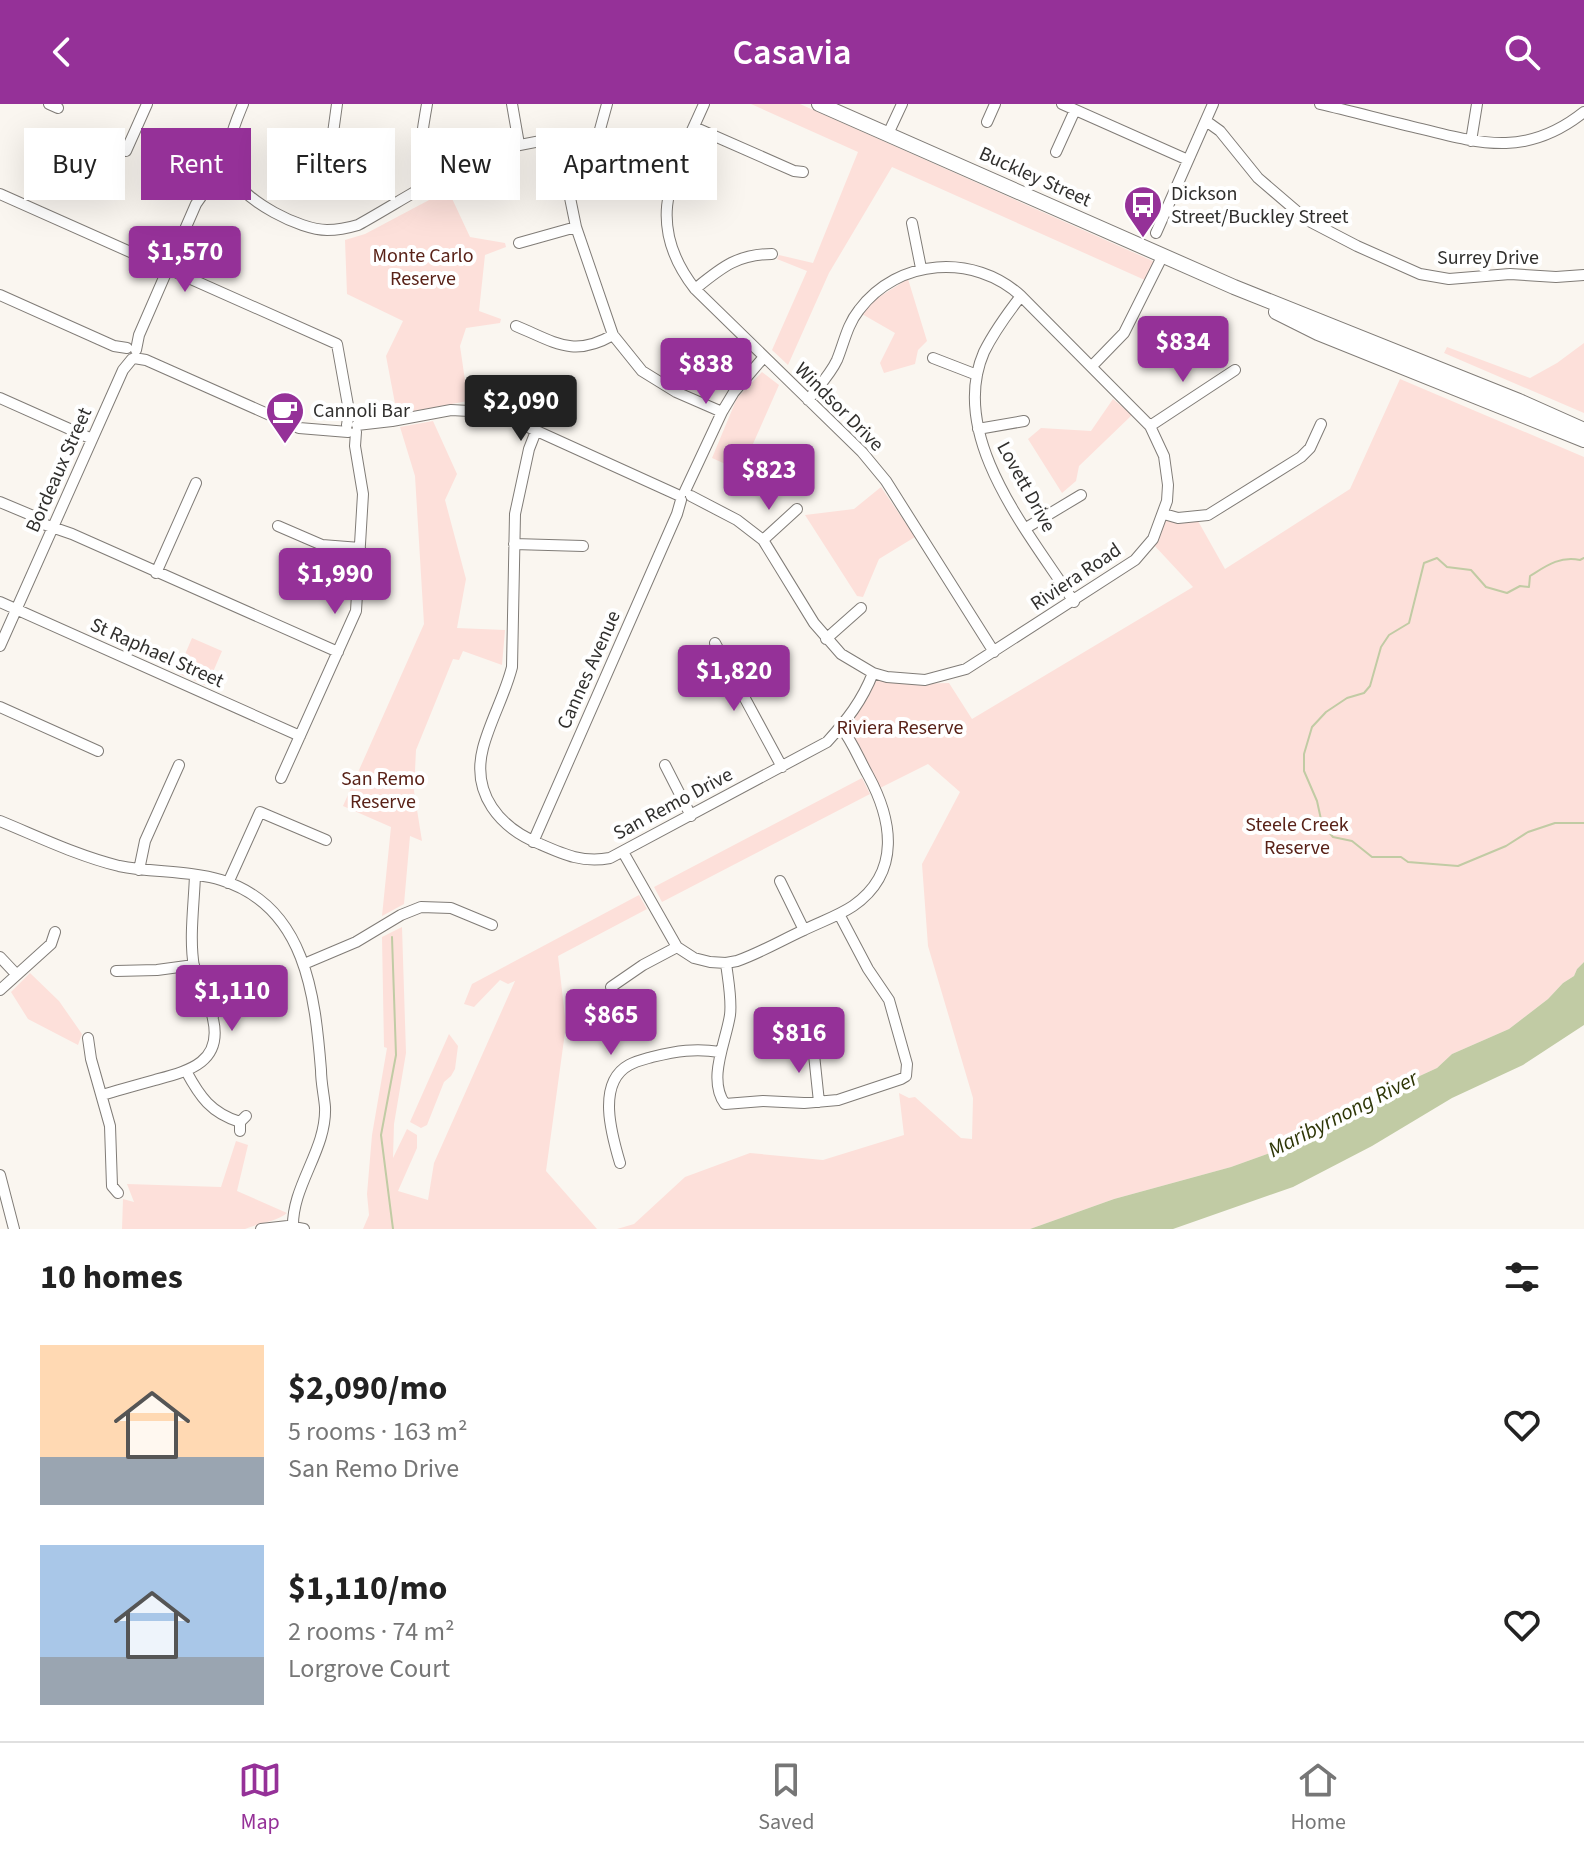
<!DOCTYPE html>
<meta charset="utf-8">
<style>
body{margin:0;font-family:"Source Sans 3",sans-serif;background:#f2f2f2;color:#222;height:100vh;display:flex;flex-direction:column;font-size:30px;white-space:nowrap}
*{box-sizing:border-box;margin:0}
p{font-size:26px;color:#767676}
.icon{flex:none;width:44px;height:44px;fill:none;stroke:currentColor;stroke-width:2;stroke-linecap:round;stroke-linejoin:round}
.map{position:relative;height:1125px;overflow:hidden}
.side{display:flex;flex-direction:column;background:#fff;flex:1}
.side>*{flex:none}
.guide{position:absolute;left:24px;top:24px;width:800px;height:72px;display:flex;gap:16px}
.price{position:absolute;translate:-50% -68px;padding:0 18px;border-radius:8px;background:#953198;color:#fff;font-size:26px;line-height:52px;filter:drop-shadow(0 2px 4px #0008)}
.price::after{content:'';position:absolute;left:50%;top:48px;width:24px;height:18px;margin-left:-12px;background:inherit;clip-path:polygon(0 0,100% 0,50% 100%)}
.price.current{background:#222;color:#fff}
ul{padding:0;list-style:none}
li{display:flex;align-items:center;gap:24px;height:200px;padding:0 40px}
li span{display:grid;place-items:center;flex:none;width:224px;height:160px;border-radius:0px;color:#555}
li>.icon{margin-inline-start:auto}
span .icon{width:96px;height:96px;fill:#fffc;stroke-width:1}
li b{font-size:34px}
h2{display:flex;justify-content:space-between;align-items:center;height:96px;padding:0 40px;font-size:34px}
.chip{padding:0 28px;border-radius:0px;background:#fff;box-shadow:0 8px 32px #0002;font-size:28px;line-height:72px}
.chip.current{background:#953198;color:#fff}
header{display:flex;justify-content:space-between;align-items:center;height:104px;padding:0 40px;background:#953198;color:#fff;font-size:36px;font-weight:600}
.dock{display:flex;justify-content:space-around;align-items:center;height:112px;border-top:2px solid #e0e0e0;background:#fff;font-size:22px;color:#767676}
.dock a{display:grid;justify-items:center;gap:4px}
.dock .current{color:#953198}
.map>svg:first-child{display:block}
.green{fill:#fde0da}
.water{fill:#c1cba4}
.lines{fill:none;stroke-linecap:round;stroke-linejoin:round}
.stream{stroke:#c1cba4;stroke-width:2}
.minor-casing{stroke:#807c77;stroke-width:12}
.major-casing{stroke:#807c77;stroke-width:16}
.minor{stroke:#fff;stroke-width:10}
.major{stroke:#fff;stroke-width:14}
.labels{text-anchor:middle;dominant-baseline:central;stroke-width:8;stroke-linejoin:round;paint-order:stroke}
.street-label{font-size:20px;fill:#302f2d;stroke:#fff}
.poi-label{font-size:20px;fill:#302f2d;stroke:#fff;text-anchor:start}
.park-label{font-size:20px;fill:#592218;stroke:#fff}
.water-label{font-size:22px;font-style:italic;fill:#2f3708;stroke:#fff}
</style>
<header><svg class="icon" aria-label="back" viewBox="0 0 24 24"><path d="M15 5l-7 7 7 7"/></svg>Casavia<svg class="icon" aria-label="search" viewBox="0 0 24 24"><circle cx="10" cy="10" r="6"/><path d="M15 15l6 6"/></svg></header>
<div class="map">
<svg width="1584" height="1125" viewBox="0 0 1584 1125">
<rect width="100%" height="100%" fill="#faf6f0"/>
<!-- green -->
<path class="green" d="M751,0H800L1155,158L1147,177L892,63L829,169L788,261L772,246L807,167L777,155L779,151L813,159L858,48Z
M448,86L470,133L505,139L506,143L485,151L479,207L501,215L500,219L466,224L460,242L468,297L397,310L386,252L403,217L347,190L345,136L365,130Z
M908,175L927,237L918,246L915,260L884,269L880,259L895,229L862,210L874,196Z
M1584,239V309L1444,249L1447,243L1530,274L1557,259Z
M762,268L779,281L741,367L712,354L737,294Z
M1400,275L1584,353V858L1577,865L1574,872L1563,879L1548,895L1509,925L1452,950L1437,964L1361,999L1300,1038L1231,1063L1114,1095L1030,1125H617L634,1120L685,1073L750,1049L823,1056L904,1031L899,989L909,994L915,993L961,1034L972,1035L973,994L928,842L922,760L960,688L928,660L880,684L845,625L867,595L875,574L908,580L949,579L972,615L1193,483L1153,440L1165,416L1198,417L1225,465L1350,385Z
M1113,295L1132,311L1079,362L1076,377L1062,389L1028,335L1041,324L1091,327Z
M433,317L457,370L445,396L466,475L457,524L505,526L502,561L463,547L459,556L453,555L416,646L414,687L422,737L410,732L404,800L382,812L391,723L343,702L424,520L415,372L400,323Z
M881,383L915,433L879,455L863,493L857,492L805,411L854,405Z
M192,534L222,547L207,582L177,569Z
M862,674L870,690L662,798L654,783Z
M639,791L647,805L558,852L566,921L546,1067L597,1125H363L369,1111L367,1090L372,1031L387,944L384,943L382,833L402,823L406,949L394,1020L393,1054L407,1025L417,1031V1044L398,1087L428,1096L434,1059L515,877L508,880L500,876L474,903L464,900L472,880Z
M30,869L59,897L82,930L78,941L28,915L11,888Z
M449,930L458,942L455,965L451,972L444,978L427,1021L421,1024L410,1018Z
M236,1037L248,1041L237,1087L287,1109C276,1118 259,1119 245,1125H122L123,1095L134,1098L127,1080L221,1083Z"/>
<!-- water -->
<path class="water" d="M1584,858V921L1523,961L1452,994L1372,1042L1293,1083L1173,1125H1030L1114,1095L1231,1063L1300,1038L1361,999L1437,964L1452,950L1509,925L1548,895L1563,879L1574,872L1577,865Z"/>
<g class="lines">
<!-- stream -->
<path class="stream" d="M1584,454L1580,456C1559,452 1546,462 1530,472L1529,483L1520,482L1507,489L1486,483L1471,466L1447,463L1437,454L1424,459L1409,519L1389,531L1381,543L1370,582L1364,589L1347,594L1326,608L1312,623L1304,650V667L1317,697L1322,720L1333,733L1352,737L1372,753H1401L1408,758L1458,762L1506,742L1528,728L1555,719H1584
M392,833L396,951L381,1031L393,1125"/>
<defs>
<path id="minor" d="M49,0L58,4
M243,0C234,22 222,48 233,72C244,97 300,126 327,126C338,126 348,124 358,121C430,81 512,19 598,40C624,46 649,57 675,66
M427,0C421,36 417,45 431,80
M512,0L519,40
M704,0C674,68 642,117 695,185L862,348L886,377L994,548
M1062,0L1188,56
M1320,0C1354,8 1388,17 1422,25C1485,41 1529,52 1584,8
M1206,17L1220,27L1258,74L1307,116L1357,142L1420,170L1449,175L1510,170L1556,173L1584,171
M987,18L995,0
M694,23L794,67L803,68
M333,29L337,0
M888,30L902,0
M569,37L568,84L576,123L613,231L642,267L676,288L722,308
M1471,37L1477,0
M596,40L607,0
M126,47L147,0
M1056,48L1075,6
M0,90L337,240L349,307L347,321
M912,119L921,164
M1156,129L1213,0
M519,139L576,123
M695,185C721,164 737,150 772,150
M0,191L114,242L127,244
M1021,192C1007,210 994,228 984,248C947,333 1030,430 1074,498
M516,222C555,238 573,254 613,231
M136,246L139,231L196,100L203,90L232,71
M134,254L146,256L299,324L348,328
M933,254L977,271
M1092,262L1124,229L1163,151
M0,294L92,335
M357,321L392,317L451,306L487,308L517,318L680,392
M1150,322L1235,266
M978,325L1024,317
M536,327L529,345L515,410L512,563C505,591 490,617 483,644C471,690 500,724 540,740C565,751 583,759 610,754L827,638C847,616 862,597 873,569
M685,387L722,308L734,288L763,254
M691,392L737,416L763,436L814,519L841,550L873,569L887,573L925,576L966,565L1135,456L1153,435L1167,397L1168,381L1164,352L1150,322L1021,192C974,149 898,154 859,206C847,221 844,239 837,256C830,271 818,283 808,296
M0,398L38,414
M1164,410L1178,414L1208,411L1301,353L1310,344L1321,320
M34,413L46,421L72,430L338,548
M278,422L322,441L360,444
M1026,424L1081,391
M763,436L797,405
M514,440L583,442
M156,469L196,379
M0,498L300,632
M826,535L861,504
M715,539L782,663
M0,542L123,266L132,255
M0,603L98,647
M665,661L691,712
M281,674L356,507L363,390L355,342L356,328
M0,717C39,733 78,752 119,762C153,769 188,766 221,776C306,802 315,892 321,966C321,979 324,991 325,1003C327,1046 291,1082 293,1125
M533,738L677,410L681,396
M623,748L677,843L694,854L710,858L726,859L737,857C760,849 782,836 804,826C820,818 838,812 853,802C902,768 892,715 868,671C859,655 852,637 841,623
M139,766L145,737L179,661
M780,777L804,826
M228,779L260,708L326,736
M0,853L16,870
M726,859C728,876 732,895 730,911C726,938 707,975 725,1000L763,997L804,999L838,996L901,975L906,972L907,960L889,896L868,865L839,810
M304,860L356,838L401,811L421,803L451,804L492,821
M116,867L157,866L194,861
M611,883L643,861L677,843
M0,886L51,840L55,828
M88,934L91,955L110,1022L112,1082L118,1089
M813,941L819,998
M186,967C200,993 211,1009 240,1018
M102,991C119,986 137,981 155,976C188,967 223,959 213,915C210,897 198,881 194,863C189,834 194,801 195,771
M240,1027V1018L246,1012
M620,1059C612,1032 596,979 629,961C636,957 645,955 652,953C677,947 695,944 720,948
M0,1071L14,1125
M261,1125L288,1122L304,1125"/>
<path id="major" d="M819,0L1234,183L1519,297L1584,326
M1276,208L1318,229L1584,336"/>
</defs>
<!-- minor casing -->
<use href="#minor" class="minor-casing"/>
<!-- major casing -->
<use href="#major" class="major-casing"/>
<!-- minor -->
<use href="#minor" class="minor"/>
<!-- major -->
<use href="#major" class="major"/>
</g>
<!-- icons -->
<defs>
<symbol id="bus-pin" viewBox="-11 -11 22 30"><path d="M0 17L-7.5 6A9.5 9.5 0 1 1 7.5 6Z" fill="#953198" stroke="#fff"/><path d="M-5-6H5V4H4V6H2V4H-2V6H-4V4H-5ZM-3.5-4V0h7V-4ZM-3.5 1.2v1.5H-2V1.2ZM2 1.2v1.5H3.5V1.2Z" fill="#fff"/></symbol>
<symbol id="cafe-pin" viewBox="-11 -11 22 30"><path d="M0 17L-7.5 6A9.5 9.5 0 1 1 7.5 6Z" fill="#953198" stroke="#fff"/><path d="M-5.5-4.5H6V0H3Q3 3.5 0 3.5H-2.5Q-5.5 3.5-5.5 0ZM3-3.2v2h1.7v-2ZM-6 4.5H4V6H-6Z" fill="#fff"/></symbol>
</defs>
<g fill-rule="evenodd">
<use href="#bus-pin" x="1121" y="79" width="44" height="60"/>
<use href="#cafe-pin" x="263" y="285" width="44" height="60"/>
</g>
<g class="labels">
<!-- street labels -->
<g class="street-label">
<text transform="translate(1035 73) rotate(24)">Buckley Street</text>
<text x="1488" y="154">Surrey Drive</text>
<text transform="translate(839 303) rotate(45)">Windsor Drive</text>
<text transform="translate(59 366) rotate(-66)">Bordeaux Street</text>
<text transform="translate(1026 383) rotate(61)">Lovett Drive</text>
<text transform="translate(1076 473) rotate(-34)">Riviera Road</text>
<text transform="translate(157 549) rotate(24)">St Raphael Street</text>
<text transform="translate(589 566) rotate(-66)">Cannes Avenue</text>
<text transform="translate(673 700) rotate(-28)">San Remo Drive</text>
</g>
<!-- poi labels -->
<g class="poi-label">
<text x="1171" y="90">Dickson<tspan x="1171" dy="23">Street/Buckley Street</tspan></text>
<text x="313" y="307">Cannoli Bar</text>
</g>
<!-- park labels -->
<g class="park-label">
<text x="423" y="152">Monte Carlo<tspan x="423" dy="23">Reserve</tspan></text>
<text x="900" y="624">Riviera Reserve</text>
<text x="383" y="675">San Remo<tspan x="383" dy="23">Reserve</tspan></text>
<text x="1297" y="721">Steele Creek<tspan x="1297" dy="23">Reserve</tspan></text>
</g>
<!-- water labels -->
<g class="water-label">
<text transform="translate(1343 1010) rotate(-27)">Maribyrnong River</text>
</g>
</g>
</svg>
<b class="price" style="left:185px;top:190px">$1,570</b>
<b class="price" style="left:1183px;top:280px">$834</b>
<b class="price" style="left:706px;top:302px">$838</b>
<b class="price current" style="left:521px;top:339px">$2,090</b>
<b class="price" style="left:769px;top:408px">$823</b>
<b class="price" style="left:335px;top:512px">$1,990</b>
<b class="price" style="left:734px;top:609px">$1,820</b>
<b class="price" style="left:232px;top:929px">$1,110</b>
<b class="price" style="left:611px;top:953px">$865</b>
<b class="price" style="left:799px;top:971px">$816</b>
<div class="guide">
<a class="chip">Buy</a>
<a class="chip current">Rent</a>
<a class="chip">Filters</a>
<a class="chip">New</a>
<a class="chip">Apartment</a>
</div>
</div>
<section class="side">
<h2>10 homes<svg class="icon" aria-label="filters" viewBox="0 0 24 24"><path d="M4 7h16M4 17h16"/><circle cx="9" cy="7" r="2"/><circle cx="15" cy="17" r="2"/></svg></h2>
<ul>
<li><span style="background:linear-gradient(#ffd9b3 70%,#9aa5b1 0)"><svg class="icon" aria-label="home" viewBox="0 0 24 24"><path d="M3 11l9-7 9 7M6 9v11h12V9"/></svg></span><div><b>$2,090/mo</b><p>5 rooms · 163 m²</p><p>San Remo Drive</p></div><svg class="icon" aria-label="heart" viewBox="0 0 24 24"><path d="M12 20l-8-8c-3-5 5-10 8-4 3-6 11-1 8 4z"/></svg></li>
<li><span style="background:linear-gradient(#a9c7e8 70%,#9aa5b1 0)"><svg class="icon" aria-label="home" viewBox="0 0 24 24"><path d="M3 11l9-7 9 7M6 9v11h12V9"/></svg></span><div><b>$1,110/mo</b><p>2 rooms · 74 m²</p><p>Lorgrove Court</p></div><svg class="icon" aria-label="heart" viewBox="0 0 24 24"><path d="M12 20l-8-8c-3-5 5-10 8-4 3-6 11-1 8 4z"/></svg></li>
</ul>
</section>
<nav class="dock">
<a class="current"><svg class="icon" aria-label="map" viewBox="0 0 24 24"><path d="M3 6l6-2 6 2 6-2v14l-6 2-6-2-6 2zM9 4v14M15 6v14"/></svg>Map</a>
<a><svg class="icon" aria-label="saved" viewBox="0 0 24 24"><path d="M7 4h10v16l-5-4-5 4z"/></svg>Saved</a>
<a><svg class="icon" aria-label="home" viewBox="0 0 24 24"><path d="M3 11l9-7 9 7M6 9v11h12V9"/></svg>Home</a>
</nav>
